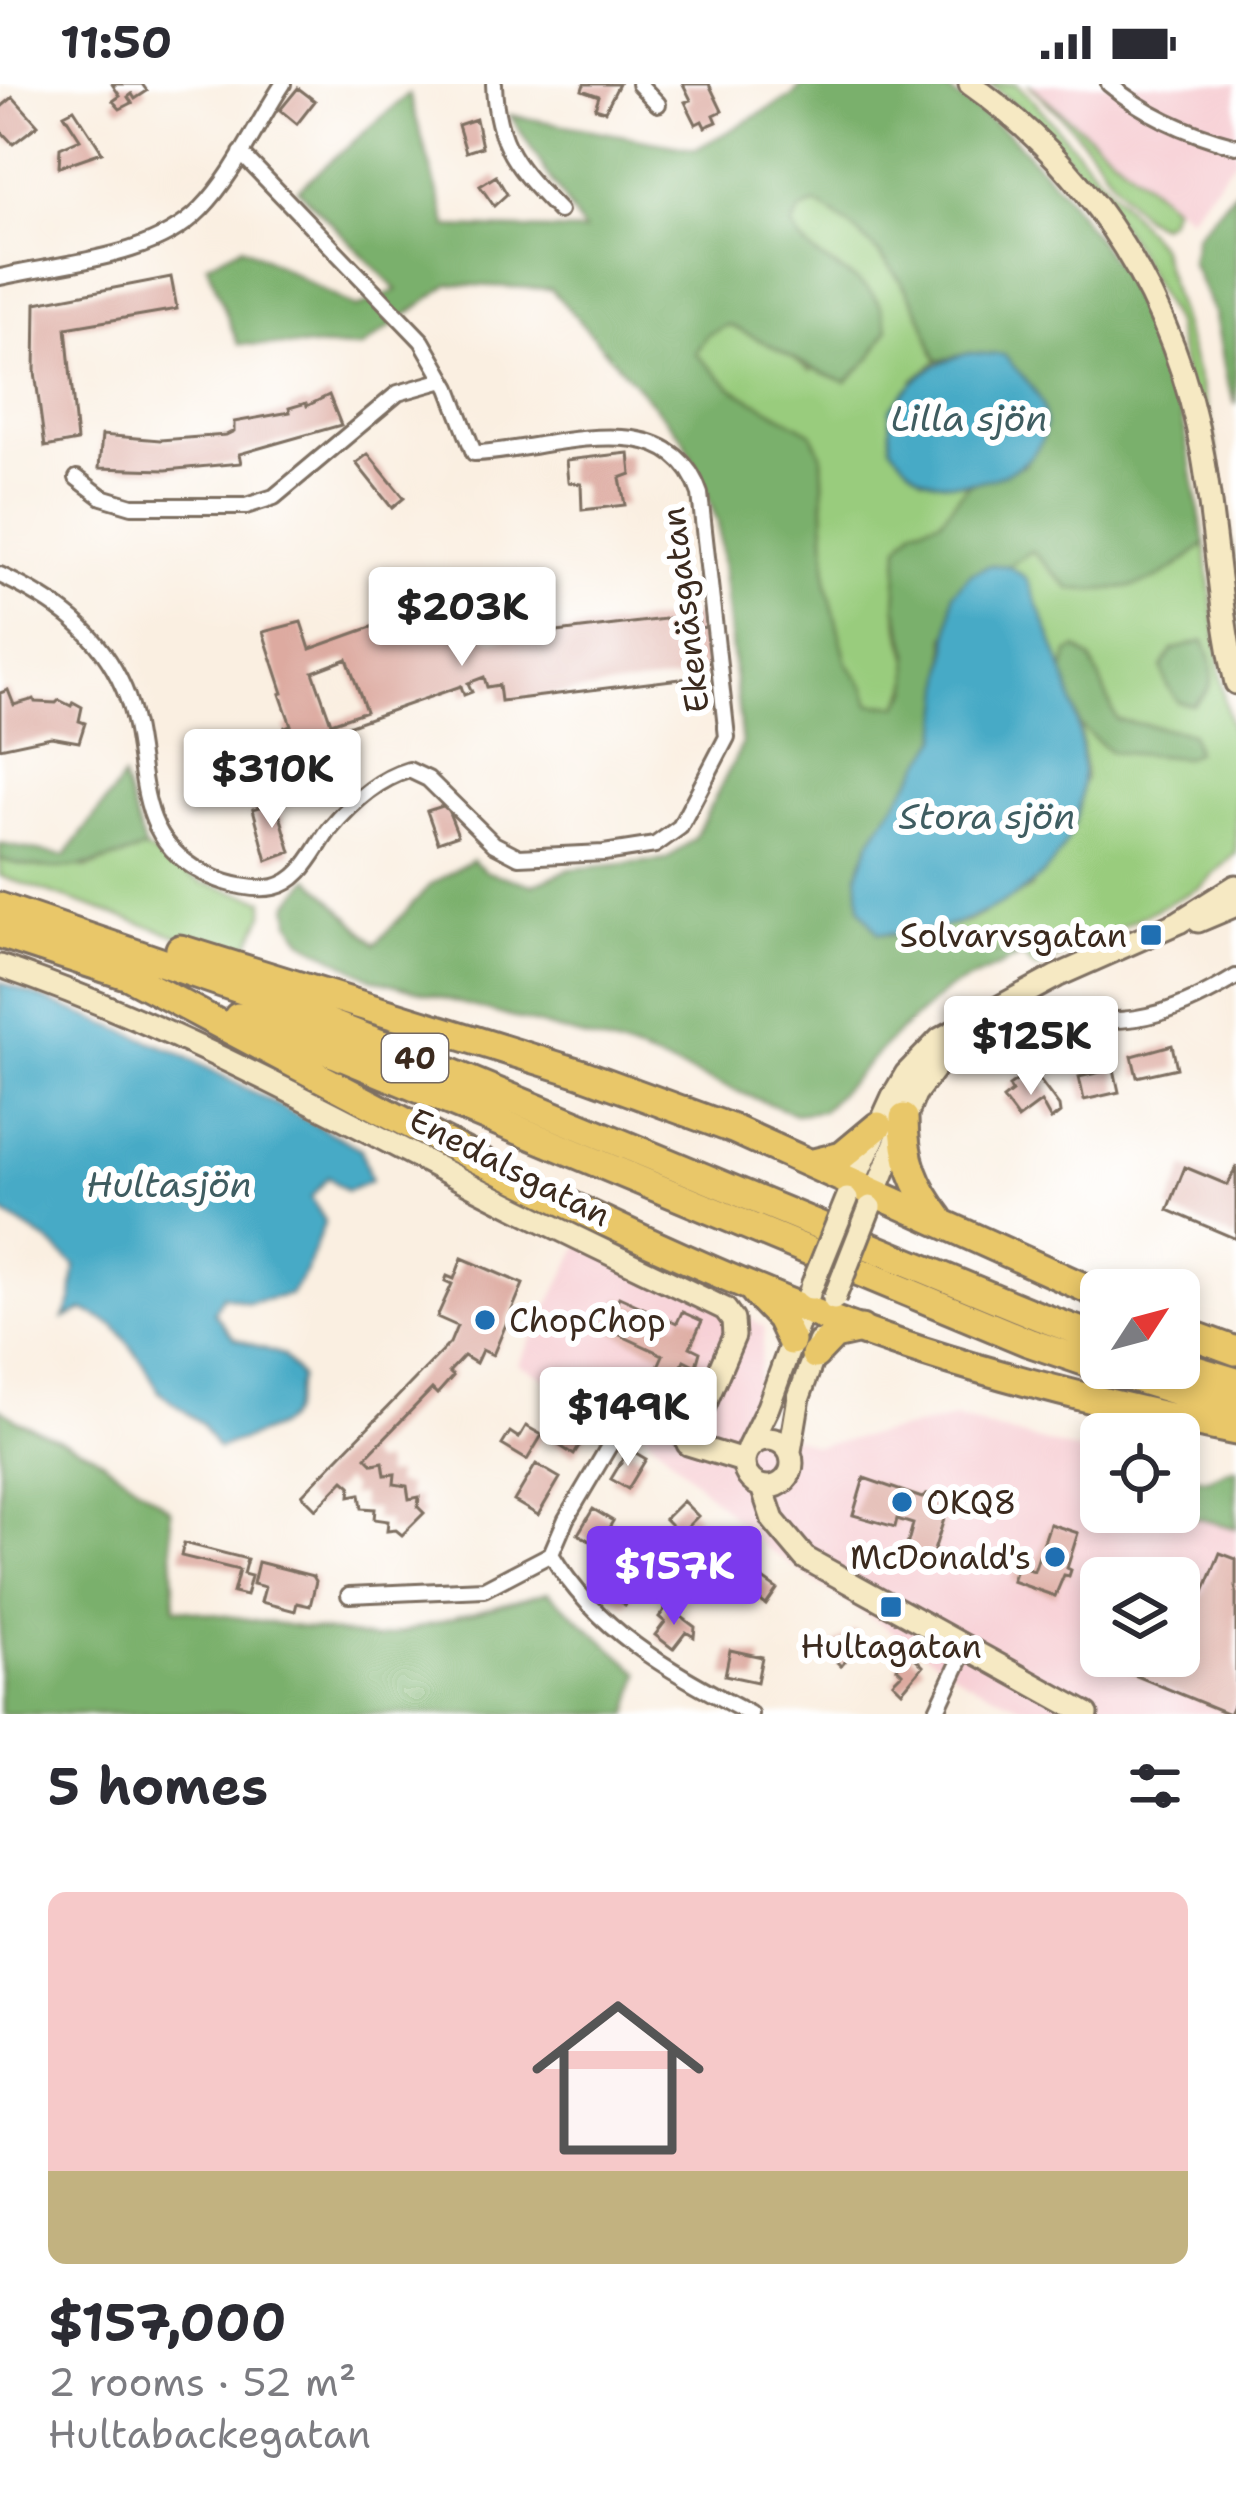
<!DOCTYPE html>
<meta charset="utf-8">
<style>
body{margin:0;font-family:"Shantell Sans",sans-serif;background:#f2f2f3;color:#2b2b33;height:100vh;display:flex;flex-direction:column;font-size:45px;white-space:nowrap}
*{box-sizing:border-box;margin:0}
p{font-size:39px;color:#7c7c81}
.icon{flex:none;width:66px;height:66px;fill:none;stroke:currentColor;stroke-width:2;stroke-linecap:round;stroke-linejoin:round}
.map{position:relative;height:1630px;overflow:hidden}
.side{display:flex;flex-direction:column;background:#fff;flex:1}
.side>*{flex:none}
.needle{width:78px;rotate:54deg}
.tools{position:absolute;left:1080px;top:1185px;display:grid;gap:24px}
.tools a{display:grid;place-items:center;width:120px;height:120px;border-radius:18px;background:#fff;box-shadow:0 6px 18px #0003;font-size:60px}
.price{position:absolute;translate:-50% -102px;padding:0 27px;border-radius:12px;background:#fff;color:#222;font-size:39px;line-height:78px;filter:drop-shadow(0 3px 6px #0008)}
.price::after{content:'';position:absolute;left:50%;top:72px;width:36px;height:27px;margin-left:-18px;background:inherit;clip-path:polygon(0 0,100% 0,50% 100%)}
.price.on{background:#7c3aed;color:#fff}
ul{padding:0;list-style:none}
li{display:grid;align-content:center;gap:24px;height:636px;padding:0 48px}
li+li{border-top:3px solid #e1e1e2}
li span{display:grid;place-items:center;height:372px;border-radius:18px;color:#555}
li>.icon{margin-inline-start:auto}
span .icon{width:216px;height:216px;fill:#fffc;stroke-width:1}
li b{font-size:51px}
h2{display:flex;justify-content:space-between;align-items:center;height:144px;padding:0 48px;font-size:51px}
.status{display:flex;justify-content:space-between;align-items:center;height:84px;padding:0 60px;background:#fff;direction:ltr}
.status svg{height:33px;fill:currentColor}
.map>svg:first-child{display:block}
.built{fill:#f7cfd4;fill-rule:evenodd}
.green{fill:#99cc7d;stroke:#6a7b4e;stroke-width:3}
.forest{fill:#7ab06c;stroke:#5a6d45;stroke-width:3;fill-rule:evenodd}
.water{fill:#46aac6;stroke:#406a72;stroke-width:3}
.building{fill:#ddaaa0;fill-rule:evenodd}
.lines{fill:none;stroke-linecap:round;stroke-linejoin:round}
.street-casing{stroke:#7e6f62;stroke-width:20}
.secondary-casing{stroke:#7e6f62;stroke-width:27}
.highway-casing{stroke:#7e6f62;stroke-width:33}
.street{stroke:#fff;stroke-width:14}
.secondary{stroke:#f6e9c3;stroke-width:21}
.highway{stroke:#e9c769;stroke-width:27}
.secondary-bridge-casing{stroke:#7e6f62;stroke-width:27;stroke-linecap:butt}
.secondary-bridge{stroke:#f6e9c3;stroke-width:21}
.poi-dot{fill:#1f6fb2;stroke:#fff;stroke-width:4.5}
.labels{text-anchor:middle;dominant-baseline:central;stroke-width:12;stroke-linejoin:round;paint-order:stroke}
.shield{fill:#fff;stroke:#766a62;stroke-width:3}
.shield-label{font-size:30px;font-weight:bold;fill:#3b2a1e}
.street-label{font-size:33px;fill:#3b2a1e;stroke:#fff}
.poi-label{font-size:33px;fill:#3b2a1e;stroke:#fff;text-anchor:end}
.water-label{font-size:36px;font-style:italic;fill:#3f5d61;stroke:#fff}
</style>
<div class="status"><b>11:50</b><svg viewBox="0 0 49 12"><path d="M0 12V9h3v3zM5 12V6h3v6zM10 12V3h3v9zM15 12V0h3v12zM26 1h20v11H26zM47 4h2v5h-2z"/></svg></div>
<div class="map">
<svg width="1236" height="1630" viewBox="0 0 1236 1630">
<rect width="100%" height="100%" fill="#fff"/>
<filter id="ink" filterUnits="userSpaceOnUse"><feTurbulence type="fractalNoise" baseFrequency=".00833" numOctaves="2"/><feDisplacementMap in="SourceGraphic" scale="24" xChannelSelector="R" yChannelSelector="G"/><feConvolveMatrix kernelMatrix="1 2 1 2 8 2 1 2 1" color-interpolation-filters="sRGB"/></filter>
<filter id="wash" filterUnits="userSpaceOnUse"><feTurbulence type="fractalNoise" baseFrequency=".004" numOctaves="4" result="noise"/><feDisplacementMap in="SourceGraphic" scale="48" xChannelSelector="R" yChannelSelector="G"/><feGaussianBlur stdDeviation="2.7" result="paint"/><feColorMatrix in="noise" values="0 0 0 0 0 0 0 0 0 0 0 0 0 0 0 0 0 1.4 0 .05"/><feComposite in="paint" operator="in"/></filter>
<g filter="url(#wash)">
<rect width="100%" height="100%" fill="#faefe1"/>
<!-- built -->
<path class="built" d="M1028,0H1236V75L1189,133Z
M586,1149L714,1209L765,1244L751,1337L816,1362L956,1335L1101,1373V1428H1179L1236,1441V1630H1037L967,1597L763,1462L637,1341L518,1280ZM1101,1494H1179V1572H1101Z"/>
<!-- green -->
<path class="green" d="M989,0H1016L1034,17L1159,162L1212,341L1236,497V543L1174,239L1128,152L1066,71L1037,38Z
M1028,0L1173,122L1168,136L1160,141C1130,132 1109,87 1089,64C1070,41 1050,20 1028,0Z
M816,120C862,144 904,191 924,240C929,252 931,265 937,277L913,296L922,394L968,401L940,436L916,443C910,467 898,495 897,520C895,558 927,584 898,622L870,620L865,604L847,579L827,501L822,373L812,349L733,305L695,269L707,251L728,241L773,259L811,287L842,187L801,163L792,142L800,127Z
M1205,459L1224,614L1236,666V769L1201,803L1036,885L1022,872L908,852L967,838L1031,804L1085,695L1080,642L1110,668L1191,649L1117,636L1068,570L1063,591L1026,495L1008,482L1032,466L1070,505Z
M145,765L201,798L264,816V830L242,874L0,792V775L86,784Z"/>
<!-- forest -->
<path class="forest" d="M803,0H939L1008,49L1063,108L1122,190L1180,320L1205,460C1156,502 1134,508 1070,505L1032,467L1008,482L991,481L946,553V603L939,654L878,849L1021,872L947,906L895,951L822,1027L795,1030L640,969L371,894L302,856L291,838L288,821L310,794L376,860L429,802L472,776L487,788L533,801L570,785L666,776L694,755L742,661L718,439L684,355L551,205L449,200L361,264L238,260L207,180L242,162L356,224L397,206L298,105L409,10L448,143L584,147L510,31L696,65L791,13ZM816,120C862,144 904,191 924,240C929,252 931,265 937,277L970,269L1026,380L968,401L940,436L915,443L899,462L896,522L909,570L910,606L898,622L870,620L865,604L847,579L827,501L822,372L812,349L733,305L695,269L707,251L728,241C770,258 804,284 846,298L870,275L888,245C885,237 883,224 878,217C854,184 808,180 792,141L800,127Z
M1236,106V321L1227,297L1215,231L1191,178L1196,151Z
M1204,557C1216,583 1217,603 1193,621L1178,618L1166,600L1162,584L1172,566Z
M1077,564L1091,575L1117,636L1191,649L1196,668L1185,674L1110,668L1080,642L1063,591L1068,569Z
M123,695L145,765C93,782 54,793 0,775V760L65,772Z
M0,1324L18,1337L92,1369L170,1425L175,1524L377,1555L548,1508L640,1589L629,1630H0Z
M1233,1384L1236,1385V1444L1173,1428H1179V1392L1209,1395Z"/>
<!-- water -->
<path class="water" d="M970,269L1004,271C1016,286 1038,306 1043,323C1060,385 971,411 925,394C913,390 901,373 891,363L890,325C916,293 928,279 970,269Z
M991,481L1008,482L1026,494C1074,601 1135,751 1001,820C962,840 923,854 878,849L860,824L858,789L871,756L939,654L953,509L971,489Z
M0,898L175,967L361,1065L371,1097L347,1107L328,1093L311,1114L325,1137L306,1187L290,1211L248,1219L223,1211L214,1228L234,1254L283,1271L300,1293C296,1305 295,1322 289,1332C279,1348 237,1355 218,1365L201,1339L159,1308L144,1280L115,1242L84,1226L64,1234L72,1215L75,1182L49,1158L0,1127Z"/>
<g id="blocks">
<!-- building -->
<path class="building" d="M112,0H142L147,7L135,15L132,10L128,13L132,19L120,25L113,17L120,12Z
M584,0H619L605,27L595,24L599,12L582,6Z
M683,0H709L722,27L714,31L717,38L705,43L702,37L696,40L685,18L691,16Z
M298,4L315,17L297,40L280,26Z
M13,13L38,41L13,60L0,46V24Z
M74,25L102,68L59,83L60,64L80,55L64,30Z
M476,35L482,63L466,68L458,41Z
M496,92L507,110L494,122L480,102Z
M171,193L177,225L66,244L77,357L45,363L35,288L36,219Z
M329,311L341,341L239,370L241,379L166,386L99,384L102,351L160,356L226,351L234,347V338L290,328L289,324L306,319L307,322Z
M629,369L631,390L620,394L625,421L582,426L581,400L568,398L566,376Z
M368,370L404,414L392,424L356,379Z
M419,526L424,540L457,537L491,556L698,531L699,544L707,543L711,578L704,579L705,592L501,617L499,601L487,603L484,593L468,599L472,608L464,611L461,602L339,645L344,660L334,663L339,678L304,694L285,643L291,641L280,610L283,609L263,548L301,538L310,565ZM347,575L366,627L331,639L313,588Z
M8,606L14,621L34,615L35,618L56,619L59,616L71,622L73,618L82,623L79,637L85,639L79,658L51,653L0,664V609Z
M276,718L291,768L267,777L253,725Z
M446,721L458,751L438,758L427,727Z
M1172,961L1177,984L1137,993L1132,972Z
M1114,985L1119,1008L1084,1016L1079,993Z
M1035,990L1059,1022L1060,1029L1051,1036L1041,1018L1018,1035L1003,1015L1012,1008L1009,1002L1022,993L1025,998Z
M1236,1082V1155L1168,1126L1185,1083L1228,1101Z
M462,1174L523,1200L493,1271L482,1266L476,1279L464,1272L449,1288L453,1292L437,1310L432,1305L366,1373L373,1380L383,1378L385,1391L395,1390L394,1400L407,1402L409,1415L419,1413L418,1423L424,1429L402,1451L396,1446L387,1447L388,1437L374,1435L375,1425L362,1424L360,1410L350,1412L351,1402L344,1396L316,1425L302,1411L450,1259L457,1242L437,1233L452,1200L445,1197L447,1192L454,1195Z
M619,1213L677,1239L682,1228L702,1237L690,1263L700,1268L696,1282L684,1276L671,1305L652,1296L663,1271L605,1244Z
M575,1323L596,1335L574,1371L554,1358Z
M526,1342L542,1351L527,1376L502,1361L510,1348L519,1354Z
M629,1365L646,1375L628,1405L611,1395Z
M536,1380L560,1394L538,1431L514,1417Z
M864,1394L922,1414L928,1410L950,1416L931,1476L905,1469L913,1440L897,1435L895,1443L853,1431Z
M683,1417L698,1432L680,1450L665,1435Z
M593,1425L613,1437L598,1462L578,1450Z
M1050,1440L1078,1449L1067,1484L1071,1486L1069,1492L1064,1491L1055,1512L1012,1497L1017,1482L1034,1487Z
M723,1454L739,1467L727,1482L711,1469Z
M184,1459L247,1475L243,1490L251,1492L246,1512L233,1509L239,1486L181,1472Z
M1220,1469L1236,1475V1614L1229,1630L1100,1577L1102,1572H1179V1503L1202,1513Z
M258,1478L313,1492L316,1497L310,1522L297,1519L295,1527L261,1518L265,1503L253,1500Z
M629,1481L645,1493L625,1521L608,1509Z
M760,1493L777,1505L766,1521L749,1508Z
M667,1522L695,1543L694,1553L686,1548L673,1565L655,1551L665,1538L659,1533Z
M854,1547L864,1557L841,1582L825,1566Z
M730,1566L762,1573L757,1598L725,1591Z
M908,1567L923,1582L902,1607L893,1598L902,1589L897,1584Z"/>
</g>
</g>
<g filter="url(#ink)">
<use href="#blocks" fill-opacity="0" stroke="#7e6f62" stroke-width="3"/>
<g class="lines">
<defs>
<path id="street" d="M494,0C496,62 518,85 559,127
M639,0L658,20
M1109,0C1146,31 1189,50 1236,62
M0,193C64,178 152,175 201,125C235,90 256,41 283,0
M77,394L102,413L132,422H246L274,413L398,309L444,296
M0,491C55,517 99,547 124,605C154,676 124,754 212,793C229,801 256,807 274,803C302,797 314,766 330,745C350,721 378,695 409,686L428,695L494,760L519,773L604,769L655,761L680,743L727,653L700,410C669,315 545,368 474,369L449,304L422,257L241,69
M1076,932C1133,946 1187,923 1236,893
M551,1470C599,1550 671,1587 750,1630
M349,1511L484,1505L551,1470L566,1435L635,1318L688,1360
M935,1630L966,1564"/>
<path id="secondary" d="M970,0C1095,88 1177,221 1203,372C1216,447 1219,524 1236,599
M1198,837L1236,821
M0,882C168,939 322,1024 479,1105C560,1147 643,1185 725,1225L733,1236L734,1252L688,1360L743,1377
M849,1109L893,1012L906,990L940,955L1057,892L1179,838L1236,802
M870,1122L915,1010L957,954
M744 1379a24 24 0 1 1 48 0a24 24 0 1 1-48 0Z
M748,1364L768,1323L809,1210
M790,1367L799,1313L819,1258
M762,1403L773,1436L805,1474L1087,1630"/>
<path id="highway" d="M0,823L251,909L384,961L1038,1232L1101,1255
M0,850L135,894
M180,865L580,989L733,1045L1101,1211
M123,889C353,1010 581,1138 825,1233C956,1284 1098,1319 1236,1347
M238,933L336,970L1028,1258L1101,1283
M904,1034C904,1075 914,1102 939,1134
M813,1079L842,1072L878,1042
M755,1208L780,1234L791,1257
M1179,1246L1236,1267
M815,1271L834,1251L861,1245
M1179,1281L1236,1298
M1103,1284L1236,1325"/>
</defs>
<!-- street casing -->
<use href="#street" class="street-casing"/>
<!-- secondary casing -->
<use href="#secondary" class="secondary-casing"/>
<!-- highway casing -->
<use href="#highway" class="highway-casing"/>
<!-- street -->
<use href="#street" class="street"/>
<!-- secondary -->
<use href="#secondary" class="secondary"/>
<!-- highway -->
<use href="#highway" class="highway"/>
<defs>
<path id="secondary-bridge" d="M811,1204L847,1115
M834,1215L870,1123"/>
</defs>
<!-- secondary-bridge casing -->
<use href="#secondary-bridge" class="secondary-bridge-casing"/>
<!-- secondary-bridge -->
<use href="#secondary-bridge" class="secondary-bridge"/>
</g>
</g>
<!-- markers -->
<g class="poi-dot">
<rect x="1139" y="839" width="24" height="24" rx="6"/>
<circle cx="485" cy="1236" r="12"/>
<circle cx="902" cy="1418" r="12"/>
<circle cx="1055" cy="1473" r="12"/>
<rect x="879" y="1511" width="24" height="24" rx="6"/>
</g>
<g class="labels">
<!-- shield labels -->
<rect class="shield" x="382" y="950" width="66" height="48" rx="9"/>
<g class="shield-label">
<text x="415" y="974">40</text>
</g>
<!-- street labels -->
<g class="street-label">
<text transform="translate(685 526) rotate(-97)">Ekenäsgatan</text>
<text transform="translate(510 1083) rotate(27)">Enedalsgatan</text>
</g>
<!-- poi labels -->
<g class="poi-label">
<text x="1127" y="851">Solvarvsgatan</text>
<text x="509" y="1236" text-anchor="start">ChopChop</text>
<text x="926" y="1418" text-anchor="start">OKQ8</text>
<text x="1031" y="1473">McDonald's</text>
<text x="891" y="1562" text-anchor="middle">Hultagatan</text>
</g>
<!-- water labels -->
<g class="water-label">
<text x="969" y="334">Lilla sjön</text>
<text x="987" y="732">Stora sjön</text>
<text x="169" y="1100">Hultasjön</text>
</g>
</g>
</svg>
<div class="tools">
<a><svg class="needle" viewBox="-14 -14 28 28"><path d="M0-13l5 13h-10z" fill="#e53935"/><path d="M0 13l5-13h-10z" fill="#7c7c81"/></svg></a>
<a><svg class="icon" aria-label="locate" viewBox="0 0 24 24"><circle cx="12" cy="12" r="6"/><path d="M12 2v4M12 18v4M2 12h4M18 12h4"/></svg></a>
<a><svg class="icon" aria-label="layers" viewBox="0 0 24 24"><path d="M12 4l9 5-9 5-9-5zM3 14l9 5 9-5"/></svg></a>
</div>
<b class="price" style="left:462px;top:585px">$203K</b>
<b class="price" style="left:272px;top:747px">$310K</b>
<b class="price" style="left:1031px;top:1014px">$125K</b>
<b class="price" style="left:628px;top:1385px">$149K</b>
<b class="price on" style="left:674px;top:1544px">$157K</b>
</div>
<section class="side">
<h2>5 homes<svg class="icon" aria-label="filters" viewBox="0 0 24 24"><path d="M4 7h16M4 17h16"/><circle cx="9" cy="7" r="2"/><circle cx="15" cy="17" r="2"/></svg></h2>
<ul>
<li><span style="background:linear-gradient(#f6c9c9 75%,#c2b280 0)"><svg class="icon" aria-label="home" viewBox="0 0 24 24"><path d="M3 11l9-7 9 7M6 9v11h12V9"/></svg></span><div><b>$157,000</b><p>2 rooms · 52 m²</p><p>Hultabackegatan</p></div></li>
</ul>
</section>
